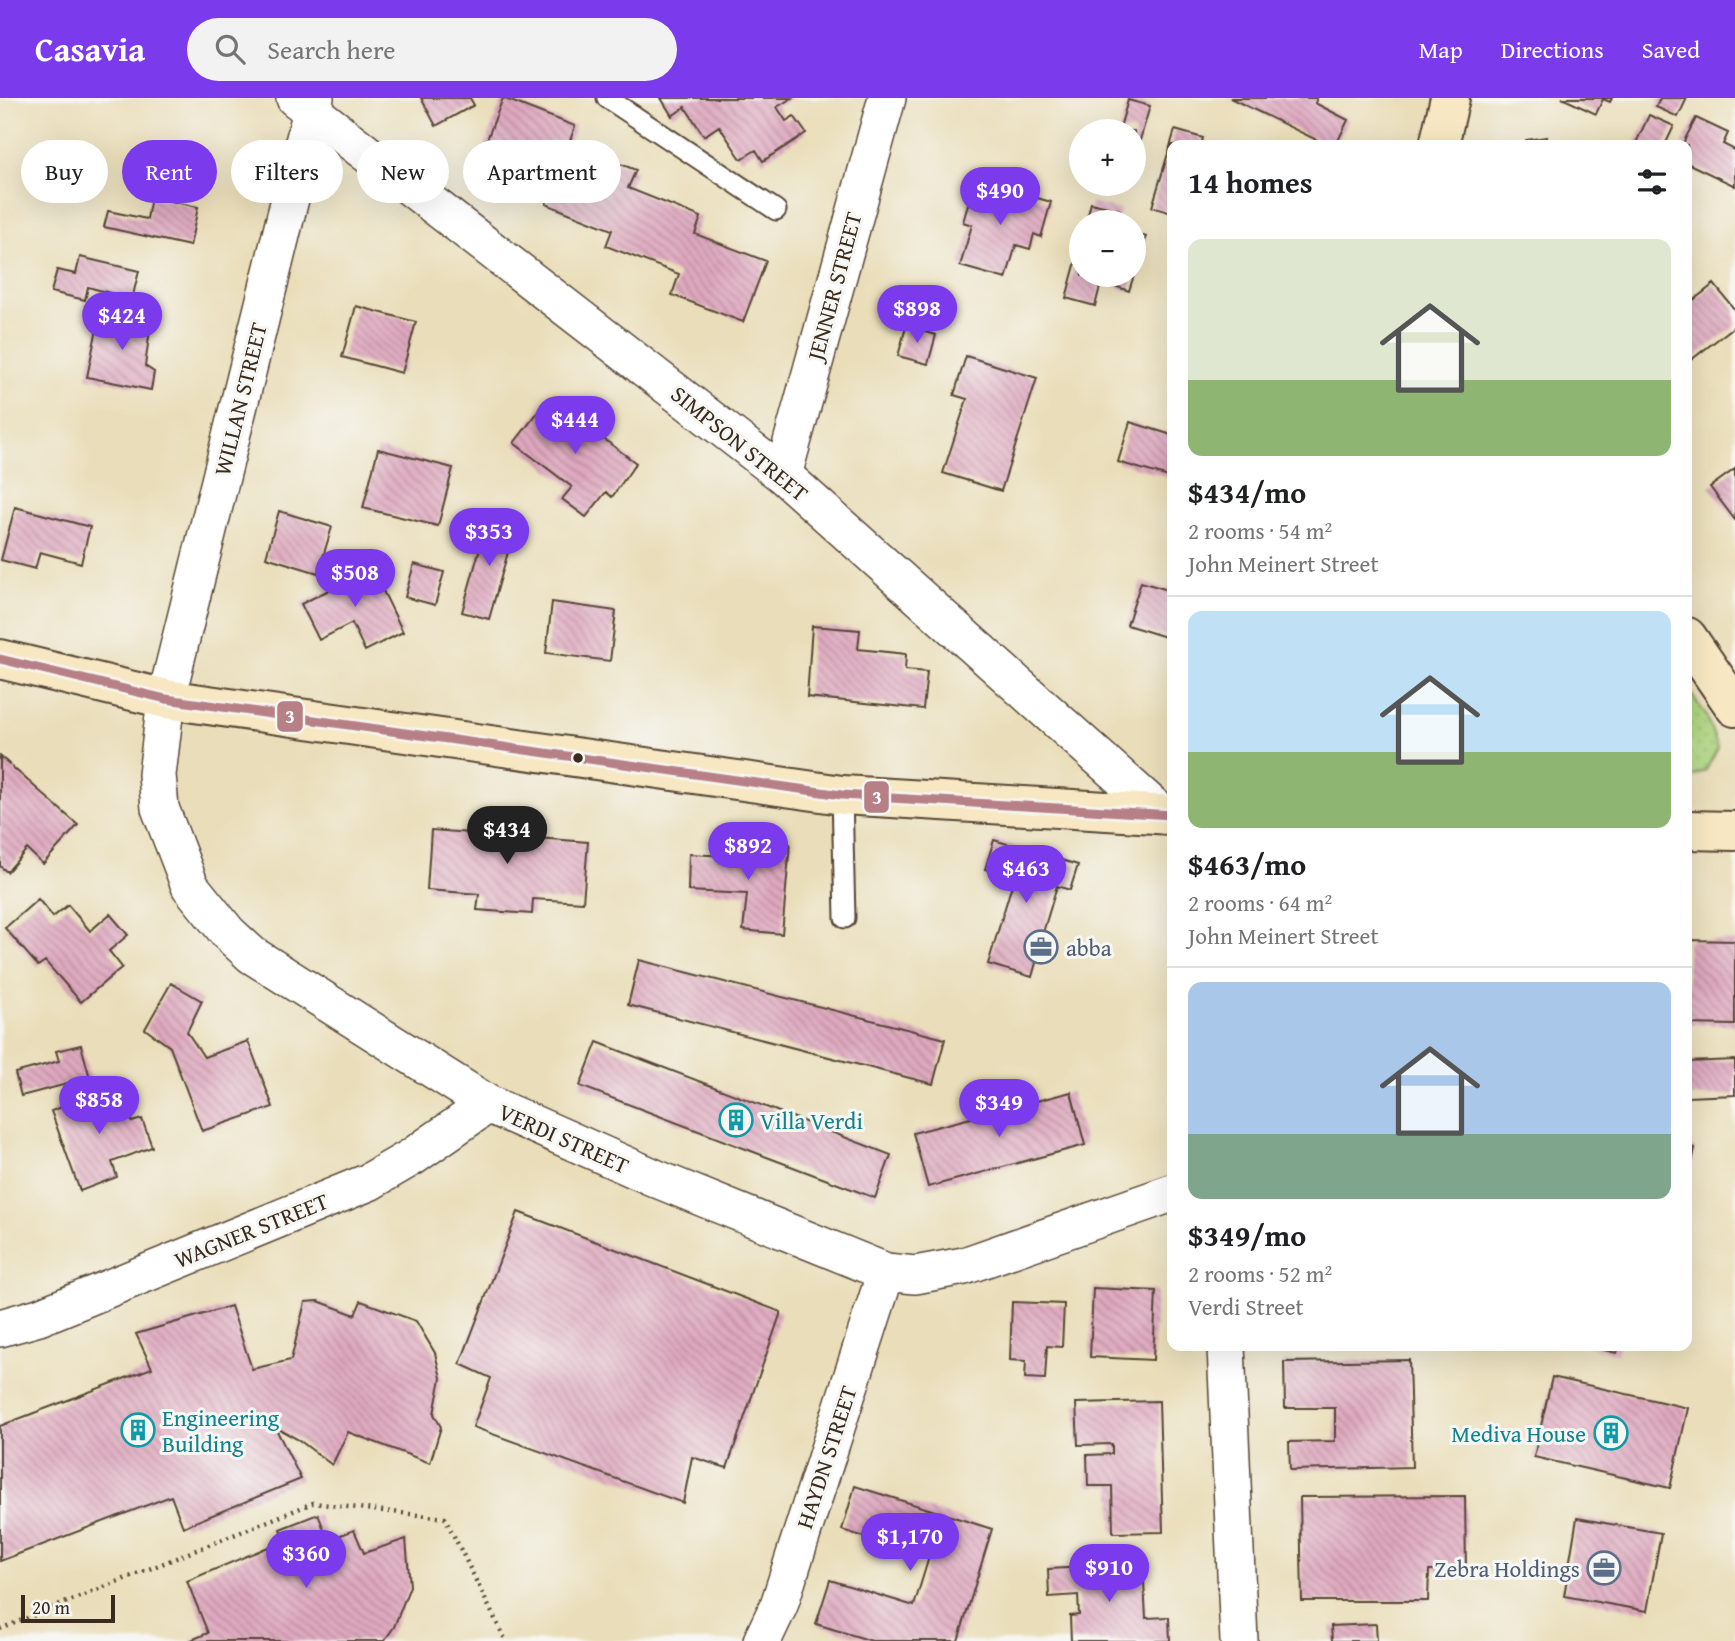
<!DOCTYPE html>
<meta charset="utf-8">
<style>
body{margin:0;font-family:"Gentium Book Plus",serif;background:#f2f2f2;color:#202124;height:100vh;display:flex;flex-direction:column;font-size:26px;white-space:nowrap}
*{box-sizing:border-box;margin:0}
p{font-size:23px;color:#757577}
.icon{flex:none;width:38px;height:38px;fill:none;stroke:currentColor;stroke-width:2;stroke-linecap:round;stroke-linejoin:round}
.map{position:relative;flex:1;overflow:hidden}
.sheet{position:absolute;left:1167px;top:42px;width:525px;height:1211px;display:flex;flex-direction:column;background:#fff;border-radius:14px;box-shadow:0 7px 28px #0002}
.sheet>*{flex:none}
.hud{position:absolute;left:21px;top:42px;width:665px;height:63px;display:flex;gap:14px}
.fabs{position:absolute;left:1069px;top:21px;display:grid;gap:14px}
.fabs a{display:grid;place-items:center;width:77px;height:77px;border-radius:50%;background:#fff;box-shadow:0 7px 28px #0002;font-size:35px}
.scale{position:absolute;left:21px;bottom:18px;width:94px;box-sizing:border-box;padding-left:7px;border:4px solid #3b2a1e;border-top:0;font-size:19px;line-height:24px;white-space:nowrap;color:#3b2a1e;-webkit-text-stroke:5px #f6f6f2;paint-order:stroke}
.price{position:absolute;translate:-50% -60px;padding:0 16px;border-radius:24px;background:#7c3aed;color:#fff;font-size:23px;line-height:46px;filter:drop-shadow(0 2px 4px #0008)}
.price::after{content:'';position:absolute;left:50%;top:42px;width:21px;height:16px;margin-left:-10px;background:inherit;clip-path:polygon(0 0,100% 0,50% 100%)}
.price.active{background:#222;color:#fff}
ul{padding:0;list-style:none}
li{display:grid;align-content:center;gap:14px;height:371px;padding:0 21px}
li+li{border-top:2px solid #e0e0e0}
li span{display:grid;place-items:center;height:217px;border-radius:14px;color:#555}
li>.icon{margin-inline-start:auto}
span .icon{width:126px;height:126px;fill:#fffc;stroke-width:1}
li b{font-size:30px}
h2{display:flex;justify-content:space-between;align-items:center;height:84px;padding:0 21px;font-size:30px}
.tag{padding:0 24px;border-radius:32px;background:#fff;box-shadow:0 7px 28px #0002;font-size:24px;line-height:63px}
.tag.active{background:#7c3aed;color:#fff}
header{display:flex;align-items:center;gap:42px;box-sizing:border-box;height:98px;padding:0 35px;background:#7c3aed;color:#fff}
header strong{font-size:33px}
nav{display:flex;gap:38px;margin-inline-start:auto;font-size:24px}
.search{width:490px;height:63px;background:#f2f2f2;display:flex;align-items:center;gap:18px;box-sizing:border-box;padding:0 24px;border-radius:38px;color:#757577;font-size:26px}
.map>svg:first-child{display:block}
.grass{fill:url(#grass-dots);stroke:#74804f;stroke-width:2}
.building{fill:url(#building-back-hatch)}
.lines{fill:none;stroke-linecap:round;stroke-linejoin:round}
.lane-casing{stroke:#554535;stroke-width:23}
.street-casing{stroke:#554535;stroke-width:40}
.secondary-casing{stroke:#554535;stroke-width:42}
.path{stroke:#554535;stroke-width:4.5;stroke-dasharray:2 5;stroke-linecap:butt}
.lane{stroke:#fff;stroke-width:19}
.street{stroke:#fff;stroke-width:37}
.secondary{stroke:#f7e8c3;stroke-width:38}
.bus-1-casing{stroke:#f6f6f2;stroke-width:14}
.bus-1{stroke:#b78086;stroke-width:9}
.bus-dot{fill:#3b2a1e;stroke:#f6f6f2;stroke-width:2.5}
.labels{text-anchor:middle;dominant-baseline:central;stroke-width:6;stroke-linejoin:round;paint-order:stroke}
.street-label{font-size:23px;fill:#3b2a1e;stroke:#f6f6f2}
.service-label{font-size:23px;fill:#4e5e75;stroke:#f6f6f2;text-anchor:start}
.culture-label{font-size:23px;fill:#0d838f;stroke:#f6f6f2;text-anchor:start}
.line-badge{stroke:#f6f6f2;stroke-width:2.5}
.badge-label{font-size:19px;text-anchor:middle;font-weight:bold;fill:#fff}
</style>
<header>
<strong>Casavia</strong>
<div class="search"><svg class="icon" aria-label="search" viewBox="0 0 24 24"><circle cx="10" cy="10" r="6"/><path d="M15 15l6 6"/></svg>Search here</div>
<nav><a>Map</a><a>Directions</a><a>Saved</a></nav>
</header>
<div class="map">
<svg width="1735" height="1543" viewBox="0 0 1735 1543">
<defs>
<pattern id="grass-dots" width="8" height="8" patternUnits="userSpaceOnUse" patternTransform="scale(1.75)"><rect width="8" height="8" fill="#aed680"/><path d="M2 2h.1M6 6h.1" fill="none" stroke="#97b86e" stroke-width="1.8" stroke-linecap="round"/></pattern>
<pattern id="building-back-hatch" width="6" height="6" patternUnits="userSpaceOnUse" patternTransform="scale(1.75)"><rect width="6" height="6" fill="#dfa9bf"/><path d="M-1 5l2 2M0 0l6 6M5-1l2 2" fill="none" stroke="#b68a9b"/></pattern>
</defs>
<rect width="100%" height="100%" fill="#f6f6f2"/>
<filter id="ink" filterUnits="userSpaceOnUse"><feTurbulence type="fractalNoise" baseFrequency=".0143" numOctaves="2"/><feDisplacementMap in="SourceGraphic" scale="14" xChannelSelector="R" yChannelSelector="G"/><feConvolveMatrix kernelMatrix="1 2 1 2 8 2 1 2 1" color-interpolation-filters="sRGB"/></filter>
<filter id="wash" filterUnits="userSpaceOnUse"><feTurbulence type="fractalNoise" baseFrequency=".00686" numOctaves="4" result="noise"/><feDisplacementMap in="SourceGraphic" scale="28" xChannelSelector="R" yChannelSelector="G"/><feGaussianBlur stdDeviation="1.57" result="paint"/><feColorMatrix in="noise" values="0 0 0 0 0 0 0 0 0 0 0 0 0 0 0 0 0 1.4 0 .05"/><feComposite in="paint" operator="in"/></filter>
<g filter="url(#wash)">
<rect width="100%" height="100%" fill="#eadeba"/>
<!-- grass -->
<path class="grass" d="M1687,590L1706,617L1718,650L1706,672L1687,682Z"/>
<g id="blocks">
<!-- building -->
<path class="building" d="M421,0H470L474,7L436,28Z
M503,0L575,28L569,46L636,72L628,90L701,119L695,136L766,163L743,224L672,197L679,176L606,148L612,132L546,106L554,85L481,57Z
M661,0H792L777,9L786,23L794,18L806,35L763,63L756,52L741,61L719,28L704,38L685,9L672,18Z
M1230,0H1317L1315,5L1348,22L1336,47H1327Z
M1562,0H1612L1610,4L1603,1L1596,16Z
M1660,0H1687L1678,19L1656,9Z
M1128,2L1150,8L1135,59L1134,33H1119Z
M1649,17L1674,28L1665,47H1635Z
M1696,20L1728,35L1723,46L1735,52V88L1687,65V47H1682Z
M1175,32L1203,40L1201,47H1172V115L1152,109Z
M1547,39L1548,47H1526V42Z
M975,82L1051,104L1041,139L1034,136L1030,151L1016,147L1006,181L960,168L972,127L963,124Z
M151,99L198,109L190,148L104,129L108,113L147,121Z
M1091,105L1120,112L1117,124H1086Z
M1134,135L1146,139L1135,175H1134Z
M1081,145L1082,177H1103L1095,208L1066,200Z
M80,159L139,173L132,201L88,189L85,202L51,194L57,172L76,176Z
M1115,177H1134L1129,193L1112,187Z
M1714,186L1735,212V228L1687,265V207Z
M356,208L416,224L402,275L342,259Z
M100,216L151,224L145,268L154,274L151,292L87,279Z
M906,229L936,237L928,266L898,258Z
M966,258L1037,280L1001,393L943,375L967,301L954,297Z
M549,300L636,365L612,399L606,394L586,419L562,401L572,389L514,345Z
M1130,324L1172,337V380L1118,364Z
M378,351L453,370L438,428L363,410Z
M1735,371V422L1710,389Z
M15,409L90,429L81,465L40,454L35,471L1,462Z
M279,413L332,429L318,475L266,459Z
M489,418L516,426L489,521L462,514Z
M370,466L403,534L365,553L352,525L319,542L301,506L335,489L332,483Z
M414,466L444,474L435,507L405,499Z
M1172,479V541L1127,527L1141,484L1168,492Z
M552,504L616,513L610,563L546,555Z
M812,528L860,532L858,551L906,556L905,572L927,574L923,611L807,599Z
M0,658L78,727L43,766L27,751L7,774L0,768Z
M484,720L538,725L537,740L588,744L583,804L533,801L532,816L477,812L479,796L427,792L431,732L483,736Z
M994,742L1078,767L1070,792L1057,788L1042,838L1054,842L1048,864L1037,861L1032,879L988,866L1014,780L985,771Z
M751,743L790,746L782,836L743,832L747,796L688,793L689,756L750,759Z
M38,801L53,819L68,807L90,833L110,816L128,837L109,853L122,869L81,904L45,863L38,868L5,830Z
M1687,842L1735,843V927L1687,926Z
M639,862L945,941L933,986L628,907Z
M171,885L202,903L187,934L204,959L248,943L273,1009L202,1033L170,949L145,931Z
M597,944L891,1057L875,1100L580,988Z
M81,947L90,980L21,998L15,975L59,963L56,953Z
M1735,962V997L1687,999V964Z
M119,988L132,1024L142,1021L152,1049L112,1064L117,1079L80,1093L51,1013Z
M1071,994L1085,1047L928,1089L913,1035Z
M1687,1048L1695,1050L1688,1084H1687Z
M518,1114L781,1214L727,1370L692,1359L683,1405L473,1329L491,1280L460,1266Z
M1093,1190L1156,1193L1153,1262L1090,1259Z
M318,1203L355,1217L361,1203L416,1223L435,1255L441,1280L434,1316L441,1329L430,1365L348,1334L332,1367L299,1342L275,1329L301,1381L183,1429L171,1398L0,1463V1328L152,1270L136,1236L231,1208L252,1271L291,1262L305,1204Z
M1012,1204L1064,1206L1062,1249L1047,1248L1045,1281L1025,1280L1026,1263L1010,1262Z
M1587,1248H1619L1617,1255Z
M1409,1262L1412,1369L1290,1372L1289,1344L1335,1343V1310H1285L1284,1264Z
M1552,1279L1688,1310L1670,1390L1534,1359Z
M1159,1303L1163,1434L1113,1435L1112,1388H1088L1087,1357L1112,1356V1346L1078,1347L1076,1305Z
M855,1388L992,1431L958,1543H872L816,1526L830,1482L914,1508L929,1459L842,1432Z
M1465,1398L1466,1472H1429L1428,1503H1302L1300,1399Z
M318,1416L328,1442L354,1432L364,1455L406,1441L410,1488L394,1529L384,1543H189L208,1535L187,1483L285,1442L280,1431Z
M1577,1420L1661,1435L1647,1513L1564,1498Z
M1143,1466L1146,1520L1169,1519L1170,1543H1071L1070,1518L1079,1517L1078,1497L1049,1499L1048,1471Z
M1376,1526L1377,1543H1332L1331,1528Z"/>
</g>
</g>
<g filter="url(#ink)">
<use href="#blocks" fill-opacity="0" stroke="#554535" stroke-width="2"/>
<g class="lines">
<defs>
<path id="lane" d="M607,0L776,112
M842,697L845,820"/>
<path id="street" d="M295,0L783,377L1163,717
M315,0L166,601L157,677L160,710L190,788L228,835L252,857L488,1006L657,1081L886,1174L915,1177L964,1168L1172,1095
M783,377L887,0
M0,1230L39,1219L369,1084L412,1059L488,1006
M1226,1248L1239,1543
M762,1543L779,1507L886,1174"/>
<path id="secondary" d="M1439,47L1450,0
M1687,539L1735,609
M0,561L166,601L842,697L1172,717
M1687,732L1735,733"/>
</defs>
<!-- lane casing -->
<use href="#lane" class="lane-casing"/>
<!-- street casing -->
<use href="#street" class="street-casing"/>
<!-- secondary casing -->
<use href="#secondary" class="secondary-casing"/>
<!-- path -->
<path class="path" d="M0,1531L313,1405L445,1420L506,1543"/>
<!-- lane -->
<use href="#lane" class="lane"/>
<!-- street -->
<use href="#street" class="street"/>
<!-- secondary -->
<use href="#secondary" class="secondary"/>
<defs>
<path id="bus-1" d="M0,561L166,601L842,697L1172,717"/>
</defs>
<!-- bus-1 casing -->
<use href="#bus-1" class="bus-1-casing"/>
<!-- bus-1 -->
<use href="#bus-1" class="bus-1"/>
</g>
</g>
<!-- icons -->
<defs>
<symbol id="office-ring" viewBox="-11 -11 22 22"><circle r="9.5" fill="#f6f6f2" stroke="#5c6f8a" stroke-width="1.5"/><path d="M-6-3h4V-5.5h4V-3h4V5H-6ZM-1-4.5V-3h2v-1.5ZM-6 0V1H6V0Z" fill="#5c6f8a"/></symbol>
<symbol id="building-ring" viewBox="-11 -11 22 22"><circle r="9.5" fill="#f6f6f2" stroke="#0f9aa8" stroke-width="1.5"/><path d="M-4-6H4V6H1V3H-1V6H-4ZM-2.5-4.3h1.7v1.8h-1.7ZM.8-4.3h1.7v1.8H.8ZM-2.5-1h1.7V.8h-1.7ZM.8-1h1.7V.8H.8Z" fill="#0f9aa8"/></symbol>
</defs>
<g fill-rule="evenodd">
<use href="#office-ring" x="1022" y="830" width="38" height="38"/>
<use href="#building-ring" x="717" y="1003" width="38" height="38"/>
<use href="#building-ring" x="119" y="1313" width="38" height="38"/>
<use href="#building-ring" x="1592" y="1316" width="38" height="38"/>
<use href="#office-ring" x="1585" y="1451" width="38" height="38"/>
</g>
<!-- markers -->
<circle class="bus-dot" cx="578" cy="660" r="6"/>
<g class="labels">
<!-- street labels -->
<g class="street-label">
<text transform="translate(834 188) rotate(-75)">JENNER STREET</text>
<text transform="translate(240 301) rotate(-76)">WILLAN STREET</text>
<text transform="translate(740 345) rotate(39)">SIMPSON STREET</text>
<text transform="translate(564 1040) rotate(24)">VERDI STREET</text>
<text transform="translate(251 1132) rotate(-22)">WAGNER STREET</text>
<text transform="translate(826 1359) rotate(-72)">HAYDN STREET</text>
</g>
<!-- service labels -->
<g class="service-label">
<text x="1066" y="849">abba</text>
<text x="1580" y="1470" text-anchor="end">Zebra Holdings</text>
</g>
<!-- culture labels -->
<g class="culture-label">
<text x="760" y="1022">Villa Verdi</text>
<text x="162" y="1319">Engineering<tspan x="162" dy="26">Building</tspan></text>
<text x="1586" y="1335" text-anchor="end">Mediva House</text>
</g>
</g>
<g class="line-badge">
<rect x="276" y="602" width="28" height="33" rx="7" fill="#b78086"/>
<rect x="863" y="682" width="27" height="34" rx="7" fill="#b78086"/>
</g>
<g class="badge-label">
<text x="290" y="625">3</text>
<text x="877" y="706">3</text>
</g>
</svg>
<div class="fabs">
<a>+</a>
<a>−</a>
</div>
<div class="scale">20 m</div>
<b class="price" style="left:1000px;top:129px">$490</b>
<b class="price" style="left:917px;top:247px">$898</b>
<b class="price" style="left:122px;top:254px">$424</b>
<b class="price" style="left:575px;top:358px">$444</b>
<b class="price" style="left:489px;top:470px">$353</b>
<b class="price" style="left:355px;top:511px">$508</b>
<b class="price active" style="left:507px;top:768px">$434</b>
<b class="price" style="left:748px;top:784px">$892</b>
<b class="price" style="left:1026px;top:807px">$463</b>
<b class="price" style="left:99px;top:1038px">$858</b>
<b class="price" style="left:999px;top:1041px">$349</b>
<b class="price" style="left:910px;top:1475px">$1,170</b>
<b class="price" style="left:306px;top:1492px">$360</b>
<b class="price" style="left:1109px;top:1506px">$910</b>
<div class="hud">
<a class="tag">Buy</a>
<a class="tag active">Rent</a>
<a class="tag">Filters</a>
<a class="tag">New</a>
<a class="tag">Apartment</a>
</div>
<section class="sheet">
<h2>14 homes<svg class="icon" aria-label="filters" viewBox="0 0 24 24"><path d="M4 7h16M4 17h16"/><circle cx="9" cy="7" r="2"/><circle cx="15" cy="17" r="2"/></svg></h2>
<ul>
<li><span style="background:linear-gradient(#dfe7d0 65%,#8fb573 0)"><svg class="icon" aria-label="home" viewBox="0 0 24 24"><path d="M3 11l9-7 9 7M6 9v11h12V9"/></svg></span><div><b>$434/mo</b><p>2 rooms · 54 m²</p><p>John Meinert Street</p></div></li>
<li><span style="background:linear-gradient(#bfe0f5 65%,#8fb573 0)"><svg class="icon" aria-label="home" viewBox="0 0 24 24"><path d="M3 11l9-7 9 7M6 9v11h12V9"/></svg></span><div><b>$463/mo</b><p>2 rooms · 64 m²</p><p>John Meinert Street</p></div></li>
<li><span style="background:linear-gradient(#a9c7e8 70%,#7fa58c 0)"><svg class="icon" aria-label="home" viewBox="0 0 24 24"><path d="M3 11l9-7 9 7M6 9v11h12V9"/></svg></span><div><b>$349/mo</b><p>2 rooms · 52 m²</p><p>Verdi Street</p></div></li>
</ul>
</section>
</div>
